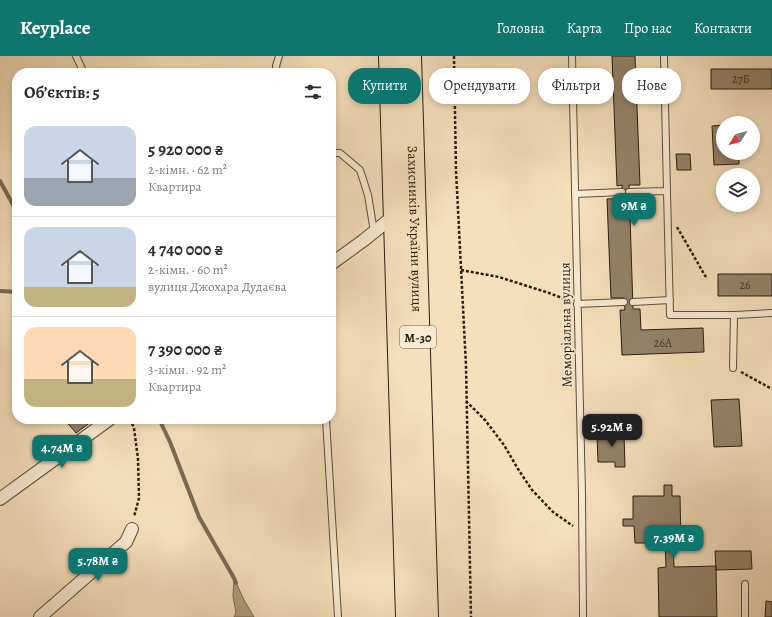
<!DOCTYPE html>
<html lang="uk">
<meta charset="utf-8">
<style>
body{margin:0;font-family:Alegreya,serif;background:#f7f7f7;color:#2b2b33;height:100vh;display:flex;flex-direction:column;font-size:15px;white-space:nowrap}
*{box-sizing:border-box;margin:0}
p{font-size:13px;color:#7c7c81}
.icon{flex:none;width:22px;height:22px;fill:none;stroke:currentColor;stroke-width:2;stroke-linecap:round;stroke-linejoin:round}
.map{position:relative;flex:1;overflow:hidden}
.drawer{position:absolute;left:12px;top:12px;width:324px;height:356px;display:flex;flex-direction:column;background:#fff;border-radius:16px;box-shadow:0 2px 6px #0003}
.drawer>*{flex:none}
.top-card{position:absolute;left:348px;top:12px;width:364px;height:36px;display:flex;gap:8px}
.needle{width:26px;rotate:233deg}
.controls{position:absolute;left:716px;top:60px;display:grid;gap:8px}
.controls a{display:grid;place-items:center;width:44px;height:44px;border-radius:50%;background:#fff;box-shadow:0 2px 6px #0003;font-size:20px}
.price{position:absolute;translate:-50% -34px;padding:0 9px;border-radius:8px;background:#0f766e;color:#fff;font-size:13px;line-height:26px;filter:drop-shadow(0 1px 2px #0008)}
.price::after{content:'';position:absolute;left:50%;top:24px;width:12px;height:9px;margin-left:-6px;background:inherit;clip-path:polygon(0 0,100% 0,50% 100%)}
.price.current{background:#222;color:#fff}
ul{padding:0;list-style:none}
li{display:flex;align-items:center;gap:12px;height:100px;padding:0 12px}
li+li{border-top:1px solid #e1e1e2}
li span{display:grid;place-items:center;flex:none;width:112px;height:80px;border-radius:12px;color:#555}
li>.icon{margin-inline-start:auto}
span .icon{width:48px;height:48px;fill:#fffc;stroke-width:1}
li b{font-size:17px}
h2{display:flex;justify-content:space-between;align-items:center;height:48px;padding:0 12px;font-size:17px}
.pill{padding:0 14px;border-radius:16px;background:#fff;box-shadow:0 2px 6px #0003;font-size:14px;line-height:36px}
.pill.current{background:#0f766e;color:#fff}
header{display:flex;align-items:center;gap:24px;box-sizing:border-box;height:56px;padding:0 20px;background:#0f766e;color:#fff}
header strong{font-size:19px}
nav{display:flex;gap:22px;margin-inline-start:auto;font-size:14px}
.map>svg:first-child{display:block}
.water{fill:#b09d82;stroke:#7a6955}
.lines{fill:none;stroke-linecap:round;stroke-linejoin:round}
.stream{stroke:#7a6955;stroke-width:4}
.building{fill:#94826a;stroke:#291c11}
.lane-casing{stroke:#5c4d3c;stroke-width:8}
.street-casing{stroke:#5c4d3c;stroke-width:14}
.highway-casing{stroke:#291c11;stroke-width:24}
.path{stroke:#291c11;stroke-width:2.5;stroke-dasharray:3 2;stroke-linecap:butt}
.lane{stroke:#f9ebd3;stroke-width:6}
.street{stroke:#f9ebd3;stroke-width:12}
.highway{stroke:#f6e0bc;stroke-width:22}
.labels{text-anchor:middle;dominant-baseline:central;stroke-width:3;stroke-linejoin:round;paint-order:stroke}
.number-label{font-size:12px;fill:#443627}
.shield{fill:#f9ebd3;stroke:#675a4b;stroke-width:1}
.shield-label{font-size:13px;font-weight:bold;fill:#291c11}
.street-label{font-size:14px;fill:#291c11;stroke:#f9ebd3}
</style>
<header>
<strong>Keyplace</strong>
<nav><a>Головна</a><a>Карта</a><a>Про нас</a><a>Контакти</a></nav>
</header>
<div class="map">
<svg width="772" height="561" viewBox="0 0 772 561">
<rect width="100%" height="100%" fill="#f6e0bc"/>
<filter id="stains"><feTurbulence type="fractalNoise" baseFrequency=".005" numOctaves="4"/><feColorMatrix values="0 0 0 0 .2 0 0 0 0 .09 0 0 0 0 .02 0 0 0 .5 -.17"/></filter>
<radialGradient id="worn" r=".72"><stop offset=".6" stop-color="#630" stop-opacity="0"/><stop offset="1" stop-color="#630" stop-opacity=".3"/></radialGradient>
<!-- water -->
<path class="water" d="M234,522L244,544L254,561H234L236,557L233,540Z"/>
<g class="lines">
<!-- stream -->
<path class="stream" d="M0,125L17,156
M0,235L17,236
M159,363L170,386L199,461L234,522L236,527"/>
</g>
<!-- building -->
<path class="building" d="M612,0H635L640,129H629L633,253H640L641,274L703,272L704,296L622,299L620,254H625L624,242H611L607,143L622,142V129L617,130Z
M711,13H772V33H711Z
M723,69V97H739V108L714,109L712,70Z
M676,98H690L691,114H677Z
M718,218H772V240H718Z
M739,343L742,390L714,391L711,344Z
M64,363H95L76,377Z
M607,371H617L618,380L624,379L625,411H615V406H598L597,380H607Z
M664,429H672V440H680L681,486H673L674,511L716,510L717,561H659L658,512L666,511L665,487H635L634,470H623V463H633V440H664Z
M715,495H751L752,513L716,514Z
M766,545L772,546V561H765Z"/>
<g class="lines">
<defs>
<path id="lane" d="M76,0L84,17
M572,0L582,439L583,561
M664,0L667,135
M277,17L276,10L279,0
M331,97H340L360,114L368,139L374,176
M629,136L667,135L670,259H734L772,257
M575,138L622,136
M633,246L670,244
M577,248L624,246
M733,312L734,259
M326,363L338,561
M745,561V528"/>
<path id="street" d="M331,208L364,184L395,159
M0,443L110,363
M40,561L126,486L132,473"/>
<g id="highway">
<path d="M390,0L407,561"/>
<path id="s1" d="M410,0L427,561"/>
</g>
</defs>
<!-- lane casing -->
<use href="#lane" class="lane-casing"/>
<!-- street casing -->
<use href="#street" class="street-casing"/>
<!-- highway casing -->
<use href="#highway" class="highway-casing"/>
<!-- path -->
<path class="path" d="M454,0L456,114L466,310L471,561
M677,171L707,223
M461,214L499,221L549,237L570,245
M741,316L772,333
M466,345L485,364L504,389L518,413L532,434L553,456L573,470
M130,363L134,372L138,403L139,442L134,461"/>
<!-- lane -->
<use href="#lane" class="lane"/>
<!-- street -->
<use href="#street" class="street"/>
<!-- highway -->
<use href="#highway" class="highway"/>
</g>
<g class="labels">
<!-- number labels -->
<g class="number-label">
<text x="741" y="23">27Б</text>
<text x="745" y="229">26</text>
<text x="663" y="287">26А</text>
</g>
<!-- shield labels -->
<rect class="shield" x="400" y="270" width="36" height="22" rx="3"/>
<g class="shield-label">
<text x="418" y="281">М-30</text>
</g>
<!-- street labels -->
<g class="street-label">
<text stroke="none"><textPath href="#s1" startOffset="173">Захисників України вулиця</textPath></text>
<text transform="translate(566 269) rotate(-91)">Меморіальна вулиця</text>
</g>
</g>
<rect width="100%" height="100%" filter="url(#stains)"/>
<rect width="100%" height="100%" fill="url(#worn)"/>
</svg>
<div class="controls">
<a><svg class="needle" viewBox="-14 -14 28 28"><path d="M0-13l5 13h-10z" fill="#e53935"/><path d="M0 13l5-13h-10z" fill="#7c7c81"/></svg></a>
<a><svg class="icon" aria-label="layers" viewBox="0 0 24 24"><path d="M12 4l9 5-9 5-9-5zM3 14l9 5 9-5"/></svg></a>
</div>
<b class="price" style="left:634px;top:171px">9M ₴</b>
<b class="price current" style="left:612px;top:392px">5.92M ₴</b>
<b class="price" style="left:62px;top:413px">4.74M ₴</b>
<b class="price" style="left:674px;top:503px">7.39M ₴</b>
<b class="price" style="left:98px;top:526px">5.78M ₴</b>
<div class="top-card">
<a class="pill current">Купити</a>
<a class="pill">Орендувати</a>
<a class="pill">Фільтри</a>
<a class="pill">Нове</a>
</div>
<section class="drawer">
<h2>Об’єктів: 5<svg class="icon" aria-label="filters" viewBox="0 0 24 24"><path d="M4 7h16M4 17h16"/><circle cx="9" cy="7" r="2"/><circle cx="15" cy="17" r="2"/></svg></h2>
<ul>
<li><span style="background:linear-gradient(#c9d6e8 65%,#9aa5b1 0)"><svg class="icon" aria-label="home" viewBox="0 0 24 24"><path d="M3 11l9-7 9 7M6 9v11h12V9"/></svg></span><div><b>5 920 000 ₴</b><p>2-кімн. · 62 m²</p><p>Квартира</p></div></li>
<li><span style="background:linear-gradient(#c9d6e8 75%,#c2b280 0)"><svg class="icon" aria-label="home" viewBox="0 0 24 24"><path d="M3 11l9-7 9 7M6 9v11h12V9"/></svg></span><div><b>4 740 000 ₴</b><p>2-кімн. · 60 m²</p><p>вулиця Джохара Дудаєва</p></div></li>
<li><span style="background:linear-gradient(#ffd9b3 65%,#c2b280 0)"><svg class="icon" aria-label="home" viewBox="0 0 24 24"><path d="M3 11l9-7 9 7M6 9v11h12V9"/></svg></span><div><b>7 390 000 ₴</b><p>3-кімн. · 92 m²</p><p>Квартира</p></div></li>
</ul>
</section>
</div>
